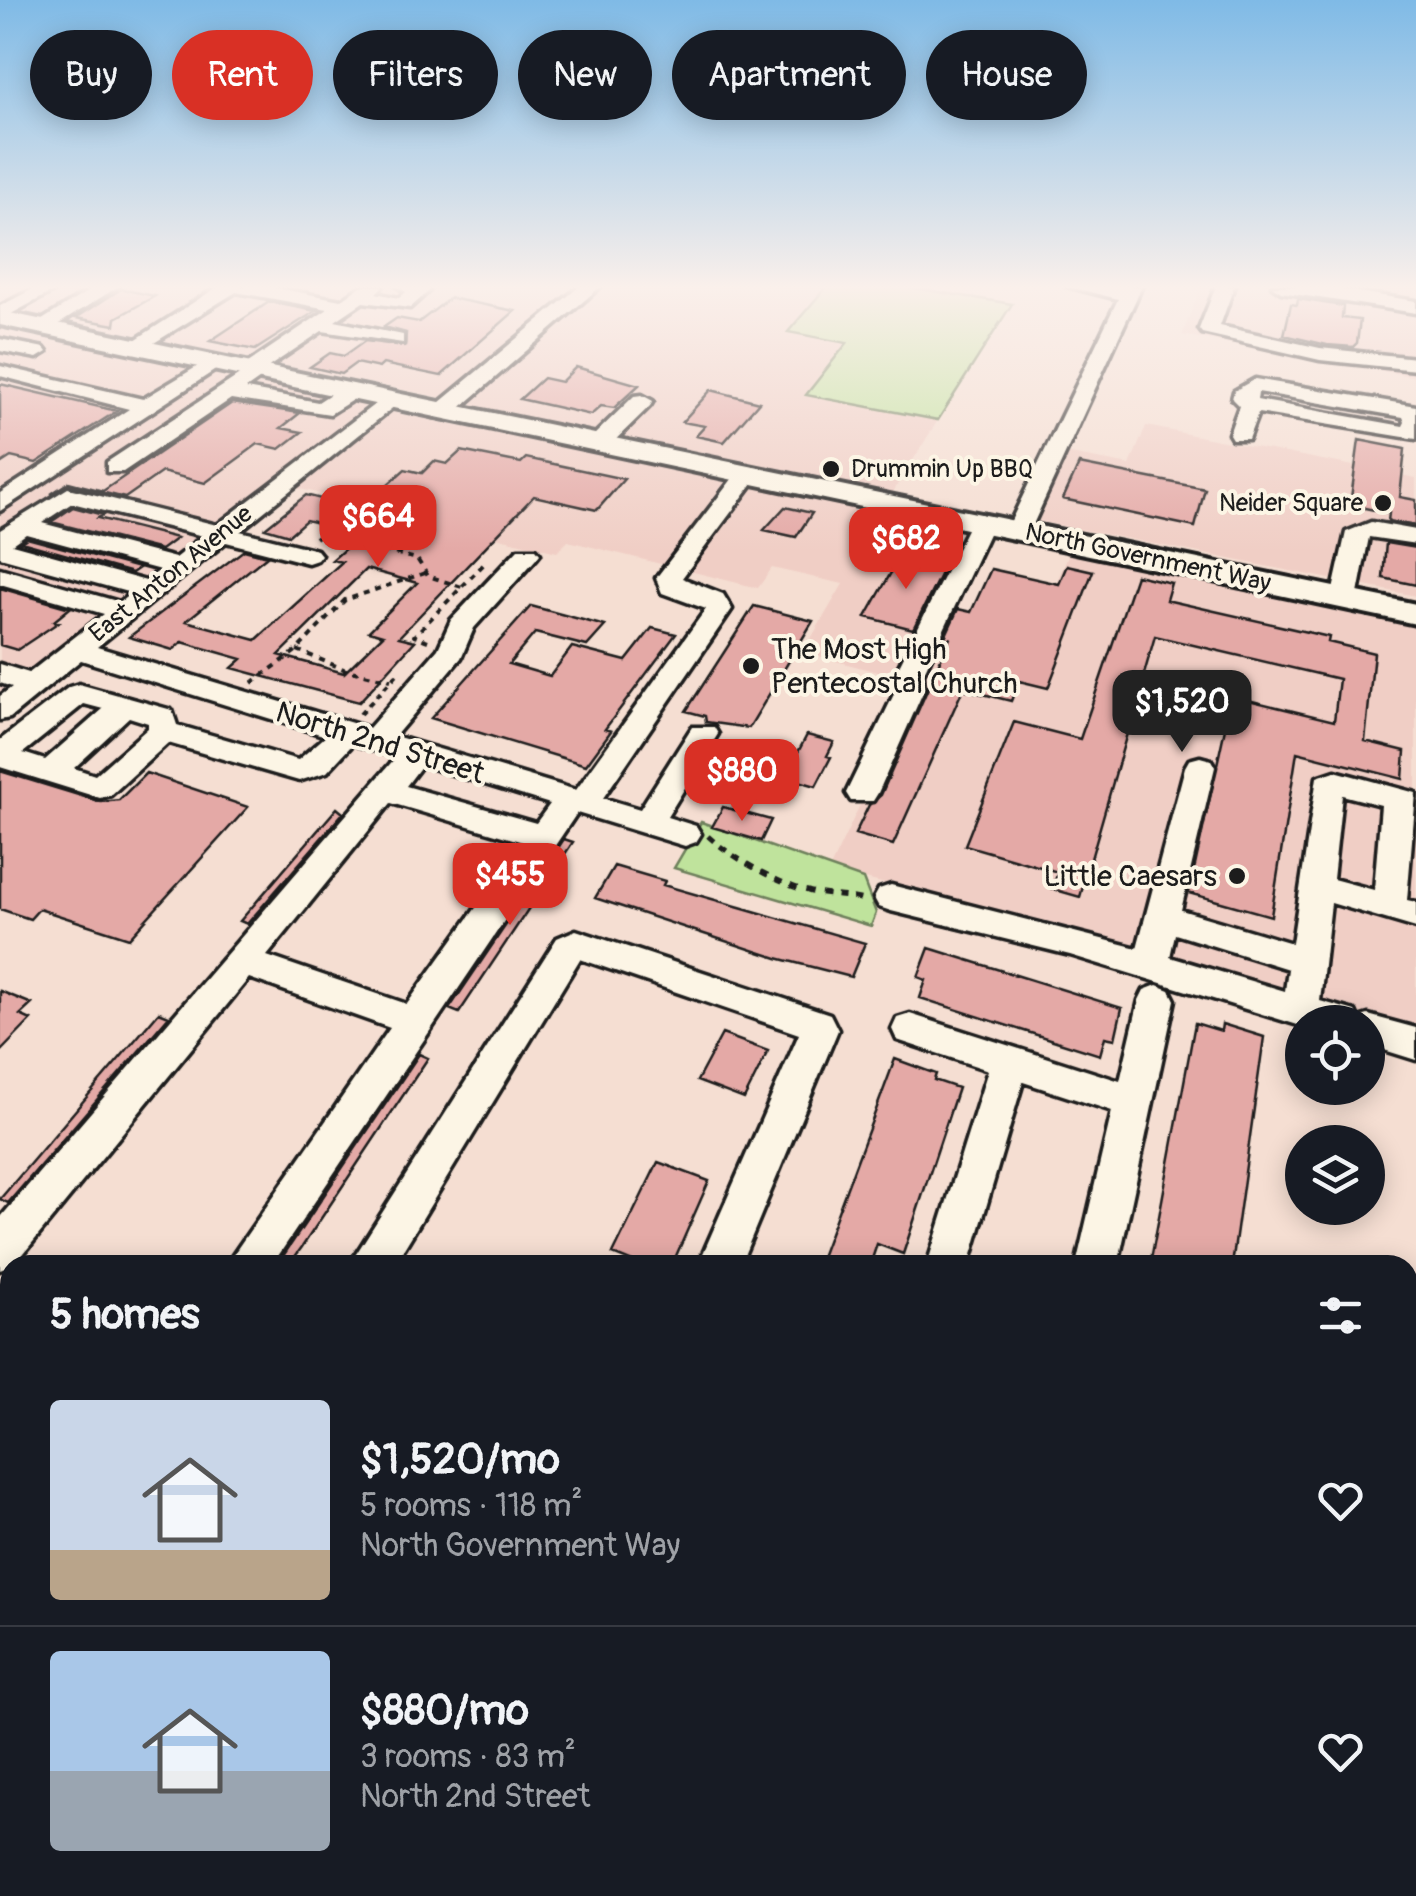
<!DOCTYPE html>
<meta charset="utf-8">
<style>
body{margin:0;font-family:Pangolin,sans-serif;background:#20242c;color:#f1f3f6;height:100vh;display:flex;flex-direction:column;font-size:38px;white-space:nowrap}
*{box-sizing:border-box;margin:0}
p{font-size:32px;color:#9ea1a6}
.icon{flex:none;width:55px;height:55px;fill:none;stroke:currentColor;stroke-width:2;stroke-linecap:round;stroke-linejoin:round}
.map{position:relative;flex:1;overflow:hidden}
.side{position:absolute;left:0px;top:1255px;width:1418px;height:642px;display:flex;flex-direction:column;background:#171b24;border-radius:30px 30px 0 0;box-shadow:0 5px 25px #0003}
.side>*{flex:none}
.banner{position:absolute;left:30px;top:30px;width:1358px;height:90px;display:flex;gap:20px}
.fabs{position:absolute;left:1285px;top:1005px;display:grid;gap:20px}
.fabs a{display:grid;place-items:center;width:100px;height:100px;border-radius:50%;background:#171b24;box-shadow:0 5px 25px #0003;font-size:50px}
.price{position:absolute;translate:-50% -85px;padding:0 22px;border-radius:20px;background:#d93025;color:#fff;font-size:32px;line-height:65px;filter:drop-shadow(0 2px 5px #0008)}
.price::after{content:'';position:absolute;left:50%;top:60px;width:30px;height:22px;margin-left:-15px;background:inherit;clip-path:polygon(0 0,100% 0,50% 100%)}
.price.active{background:#222;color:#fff}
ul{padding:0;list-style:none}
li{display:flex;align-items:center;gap:30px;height:250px;padding:0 50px}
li+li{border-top:2px solid #363941}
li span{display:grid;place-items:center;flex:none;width:280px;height:200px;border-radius:10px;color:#555}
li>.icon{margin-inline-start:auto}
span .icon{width:120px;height:120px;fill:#fffc;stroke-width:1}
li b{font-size:42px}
h2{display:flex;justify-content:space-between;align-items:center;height:120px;padding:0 50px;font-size:42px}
.pill{padding:0 35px;border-radius:45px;background:#171b24;box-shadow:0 5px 25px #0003;font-size:35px;line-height:90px}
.pill.active{background:#d93025;color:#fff}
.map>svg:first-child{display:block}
.built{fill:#f0cec5}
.green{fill:#bfe39c;stroke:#6e805c;stroke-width:2.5}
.building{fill:#e4a9a6;stroke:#1c1c1c;stroke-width:2.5;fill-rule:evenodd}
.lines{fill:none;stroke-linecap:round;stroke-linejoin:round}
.minor-casing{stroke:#1c1c1c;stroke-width:7}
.major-casing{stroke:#1c1c1c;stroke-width:8}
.path-far1{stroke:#1c1c1c;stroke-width:4;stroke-dasharray:6 6;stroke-linecap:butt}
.path{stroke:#1c1c1c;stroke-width:5;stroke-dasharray:8 8;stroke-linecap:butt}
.minor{fill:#fcf5e5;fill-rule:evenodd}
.major{fill:#fcf5e5;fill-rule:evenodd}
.poi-dot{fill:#1c1c1c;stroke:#fcf5e5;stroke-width:4}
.labels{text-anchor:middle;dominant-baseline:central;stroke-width:8;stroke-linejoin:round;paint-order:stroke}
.far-poi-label{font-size:25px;fill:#1c1c1c;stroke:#fcf5e5;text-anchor:start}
.far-street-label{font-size:25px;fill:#1c1c1c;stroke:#fcf5e5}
.poi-label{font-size:30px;fill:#1c1c1c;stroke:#fcf5e5;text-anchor:start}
.street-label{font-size:30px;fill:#1c1c1c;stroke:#fcf5e5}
</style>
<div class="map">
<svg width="1416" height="1896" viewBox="0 0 1416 1896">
<rect width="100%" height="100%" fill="#f5ded2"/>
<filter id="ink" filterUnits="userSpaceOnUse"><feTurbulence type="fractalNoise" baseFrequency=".01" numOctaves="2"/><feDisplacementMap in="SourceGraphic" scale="20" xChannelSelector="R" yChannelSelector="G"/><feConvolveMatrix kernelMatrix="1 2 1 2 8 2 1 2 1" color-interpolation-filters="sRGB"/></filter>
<g filter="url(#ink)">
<!-- built -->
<path class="built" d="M0,286H361L261,355L247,359L0,309Z
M385,286H827L788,331L847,342L807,395L938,420L892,494L472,405L474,396L599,291L579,287L443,398L275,364Z
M1201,286H1416V377L1182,335Z
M0,327L362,404L365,407L0,695Z
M391,412L990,536L949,619L1032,640L1069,553L1416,627V1029L1073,930L829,870L918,683L803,652L843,584L772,568L758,588L568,541L557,552L297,488Z
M1146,426L1416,478V596L1038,521L1035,517L1065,453L1130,465Z"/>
<!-- green -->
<path class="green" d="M827,286H902L1012,304L938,420L806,395L847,343L788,332Z
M701,822L863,879L876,913L871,926L674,868Z"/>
<!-- building -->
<path class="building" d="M121,289L155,296L116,318L115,325L76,318Z
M450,298L515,311L441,376L383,364L379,368L356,363L341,374L310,367L330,353L344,356L365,341L405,346L406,333L384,327L397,318L419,322Z
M1298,299L1343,306L1342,318L1360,320L1357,343L1353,347L1327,345L1284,335L1291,304L1297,305Z
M269,302L316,311L255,350L210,341Z
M576,367L639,385L614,408L601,406L591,415L520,399L543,378L561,382Z
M0,384L117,411L36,463L11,457L0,464Z
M711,390L759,402L724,442L696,436L705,426L682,422Z
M232,403L300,413L281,428L302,432L280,449L258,444L205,483L162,472L125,498L69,484L51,494L69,482L103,491Z
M1359,440L1405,449L1400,497L1416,500V526L1388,521L1389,513L1350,505Z
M461,451L521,463L526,458L624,479L597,510L534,496L399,637L415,641L359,702L232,668L242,659L182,642L173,650L129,637L244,550L267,556L186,621L256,640L342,562L332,560L362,534L306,520L289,535L265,528L306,495L360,509L405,469L422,473L434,461L447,464ZM366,569L417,583L369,631L383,635L344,673L279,655Z
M1079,464L1205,489L1195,527L1063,499Z
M73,507L103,515L98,518L177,538L161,550L51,522Z
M785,507L812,513L796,537L764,530Z
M27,538L139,568L132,573L21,542Z
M1386,543L1416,548V585L1383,578Z
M901,555L945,565L913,629L866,617Z
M1067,565L1093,571L1048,688L1019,681L1011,701L963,689L893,845L855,834L869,805L881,795L950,638L945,637L958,609L971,612L991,569L1059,584Z
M1136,575L1171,583L1166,600L1329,637L1328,642L1374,653L1365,741L1405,751L1403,779L1297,752L1271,916L1189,893L1232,696L1334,721L1339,679L1155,636L1080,897L1052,889L1058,872L965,845L1014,722L1080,739Z
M0,588L70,608L54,621L59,622L17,650L0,645Z
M531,606L605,626L587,646L535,633L509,664L550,676L572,647L626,661L652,628L676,634L605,729L611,731L586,765L431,718Z
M754,606L813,621L749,728L706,722L705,716L686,711Z
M807,735L834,742L827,756L831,757L816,786L785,777Z
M0,771L101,802L119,800L146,773L248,807L129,938L39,909L30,919L0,909Z
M723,807L771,820L761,841L712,827Z
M337,808L343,813L247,924L240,921Z
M564,839L573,842L459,1013L449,1009Z
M614,866L665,881L663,885L865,943L851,977L777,958L595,898Z
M929,948L1122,1008L1115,1039L1105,1037L1100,1055L920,998L926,980L918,977Z
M0,991L32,1004L20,1015L31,1020L0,1052Z
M159,1012L169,1016L8,1203L0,1199Z
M1195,1023L1221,1031L1222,1024L1264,1037L1232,1265H1150Z
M722,1034L768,1051L744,1099L697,1081Z
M419,1054L428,1058L302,1247L289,1265H277Z
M895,1059L936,1074L934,1080L958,1088L903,1254L877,1244L870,1265H818Z
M658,1162L709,1181L672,1265H640L613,1254Z"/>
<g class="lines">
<defs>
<path id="minor" d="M39,286H63L0,320V306Z
M96,286H119L48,331L31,327Z
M219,286H266L341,300L361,286H383L376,293L399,298L406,292L397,286H425L429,291L410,308L363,302L335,321L403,335V343L322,331L264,370L263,377L246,389L318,402L341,387H357V397L330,414L231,399L123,472H107V462L241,374L242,367L328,309L236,292L141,351L124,347Z
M580,286H601L450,417H434V407Z
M1066,286H1142L1030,531L1018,538L1006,531L1118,299Z
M1216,286H1234L1220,326L1320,348L1416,358V370L1320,360L1202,333L1199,329Z
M1272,286H1319L1416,301V313L1281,292Z
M0,339L44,348L47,352L37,358L0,351Z
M213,357L220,359V367L0,511V493L129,409L0,376V366L143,399Z
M1255,379L1416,406V439L1258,413L1248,439H1232L1229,434L1239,406L1232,399L1234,391ZM1258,392L1403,417L1405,422L1403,426L1257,400Z
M388,394L399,400L396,405L240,531L317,550L321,555L317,560L308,563L226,542L97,647L369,728L438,649L451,620L518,549H536L540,554L536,559L474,628L461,658L395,736L576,790L706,609L662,593L656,578L739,470H755L759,475L682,578L723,594L732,609L603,798L640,809L692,727H714L718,734L667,817L696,826L701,834L696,842L685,846L577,813L272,1265H226L390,1028L249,978L15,1264L0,1270V1218L396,757L353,744L327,772L299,781L168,743L111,795L100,798L0,767V740L69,687L79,684L172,710L177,725L298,760L326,736L81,660L10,718L0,720V696L12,687L0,683V664L29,673L104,614L0,584V568L120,602L131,593L0,557V530L68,488L217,525ZM72,503L203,536L175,558L42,523ZM26,534L160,570L146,581L12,544ZM84,704L103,709L45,760L23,753ZM129,717L148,723V728L95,775L74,768ZM422,765L550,804L536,823L406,786ZM391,803L523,842L407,1004L267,956Z
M642,395L653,401L650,406L606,449H590V439L634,396Z
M982,516L994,523L923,674L924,690L878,793L873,801H851L846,793L896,690L895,674L970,523Z
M1371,522L1416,530V544L1369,537L1357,599L1344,607L1335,605L1331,599L1346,532Z
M1200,757L1211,760L1215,767L1181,910L1292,943L1317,777L1335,771L1416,793L1407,900L1416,902V928L1331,903L1320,1001L1355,1011L1358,1018L1368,1015L1416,1028V1060L1368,1045V1022L1301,1026L1070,955L891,911L879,907L874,898L879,889L891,885L1137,948L1185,767L1189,760ZM1342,795L1381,805L1374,890L1333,879ZM1175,934L1288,969L1285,991L1170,957Z
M576,930L830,1014L838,1030L740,1265H698L799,1034L580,959L394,1265H349L557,938Z
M1157,985L1170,990L1175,1000L1118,1265H1076L1112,1111L1023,1082L969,1265H927L988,1070L897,1040L892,1029L897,1018L910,1014L1120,1081L1139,1000L1144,990Z
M161,1888H221L218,1896H158Z"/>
<path id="major" d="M0,311L1416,604V624L0,325Z
M0,1338L10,1343V1399L0,1394Z
M1027,1888H1112L1115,1896H1030Z"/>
</defs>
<!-- minor casing -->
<use href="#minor" class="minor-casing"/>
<!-- major casing -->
<use href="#major" class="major-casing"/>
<!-- path-far1 -->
<path class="path-far1" d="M315,538L320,534L417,559L428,576L462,587
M428,641L414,636L484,564
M297,650L346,670L391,680
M252,683L296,651L345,600L425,573
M360,714L400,671"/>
<!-- path -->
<path class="path" d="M708,836C728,855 780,885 808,891C824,896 845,895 864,900"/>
<!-- minor -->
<use href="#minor" class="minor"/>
<!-- major -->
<use href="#major" class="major"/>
</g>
</g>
<!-- sky -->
<linearGradient id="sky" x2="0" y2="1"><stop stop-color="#7fbae6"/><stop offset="0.52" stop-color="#faf0eb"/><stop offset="1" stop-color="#faf0eb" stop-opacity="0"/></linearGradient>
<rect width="1416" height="552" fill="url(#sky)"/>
<!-- markers -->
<g class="poi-dot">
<circle cx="831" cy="469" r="10"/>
<circle cx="1383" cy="503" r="10"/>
<circle cx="751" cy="666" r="10"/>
<circle cx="1237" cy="876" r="10"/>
</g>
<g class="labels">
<!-- far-poi labels -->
<g class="far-poi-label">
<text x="851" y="469">Drummin Up BBQ</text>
<text x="1363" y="503" text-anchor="end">Neider Square</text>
</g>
<!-- far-street labels -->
<g class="far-street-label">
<text transform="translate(1148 558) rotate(12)">North Government Way</text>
<text transform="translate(171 574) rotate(-39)">East Anton Avenue</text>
</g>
<!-- poi labels -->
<g class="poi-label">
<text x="771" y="649">The Most High<tspan x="771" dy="34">Pentecostal Church</tspan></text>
<text x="1217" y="876" text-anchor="end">Little Caesars</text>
</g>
<!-- street labels -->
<g class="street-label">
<text transform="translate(380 743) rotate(17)">North 2nd Street</text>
</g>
</g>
</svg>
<div class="fabs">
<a><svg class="icon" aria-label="locate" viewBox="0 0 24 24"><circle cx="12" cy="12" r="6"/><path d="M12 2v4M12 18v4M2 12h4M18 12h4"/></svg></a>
<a><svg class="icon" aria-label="layers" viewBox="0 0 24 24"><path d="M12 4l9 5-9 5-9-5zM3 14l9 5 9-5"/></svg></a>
</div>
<b class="price" style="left:378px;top:570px">$664</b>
<b class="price" style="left:906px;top:592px">$682</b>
<b class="price active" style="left:1182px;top:755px">$1,520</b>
<b class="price" style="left:742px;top:824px">$880</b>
<b class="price" style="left:510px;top:928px">$455</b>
<div class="banner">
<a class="pill">Buy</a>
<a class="pill active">Rent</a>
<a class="pill">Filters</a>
<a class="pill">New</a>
<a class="pill">Apartment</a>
<a class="pill">House</a>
</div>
<section class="side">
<h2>5 homes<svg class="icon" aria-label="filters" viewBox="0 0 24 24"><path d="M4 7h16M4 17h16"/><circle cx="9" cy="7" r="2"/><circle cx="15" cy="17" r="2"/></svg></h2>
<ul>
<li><span style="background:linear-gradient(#c9d6e8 75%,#b9a48a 0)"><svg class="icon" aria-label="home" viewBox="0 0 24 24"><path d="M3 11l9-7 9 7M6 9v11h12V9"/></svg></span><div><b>$1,520/mo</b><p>5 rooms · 118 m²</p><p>North Government Way</p></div><svg class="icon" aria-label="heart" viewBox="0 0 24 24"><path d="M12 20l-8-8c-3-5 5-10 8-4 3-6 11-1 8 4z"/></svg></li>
<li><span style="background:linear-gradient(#a9c7e8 60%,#9aa5b1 0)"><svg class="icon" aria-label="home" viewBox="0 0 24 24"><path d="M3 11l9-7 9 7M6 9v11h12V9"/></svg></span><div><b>$880/mo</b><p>3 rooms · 83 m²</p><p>North 2nd Street</p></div><svg class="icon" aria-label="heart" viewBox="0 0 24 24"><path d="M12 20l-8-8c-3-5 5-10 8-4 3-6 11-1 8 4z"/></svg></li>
</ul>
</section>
</div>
